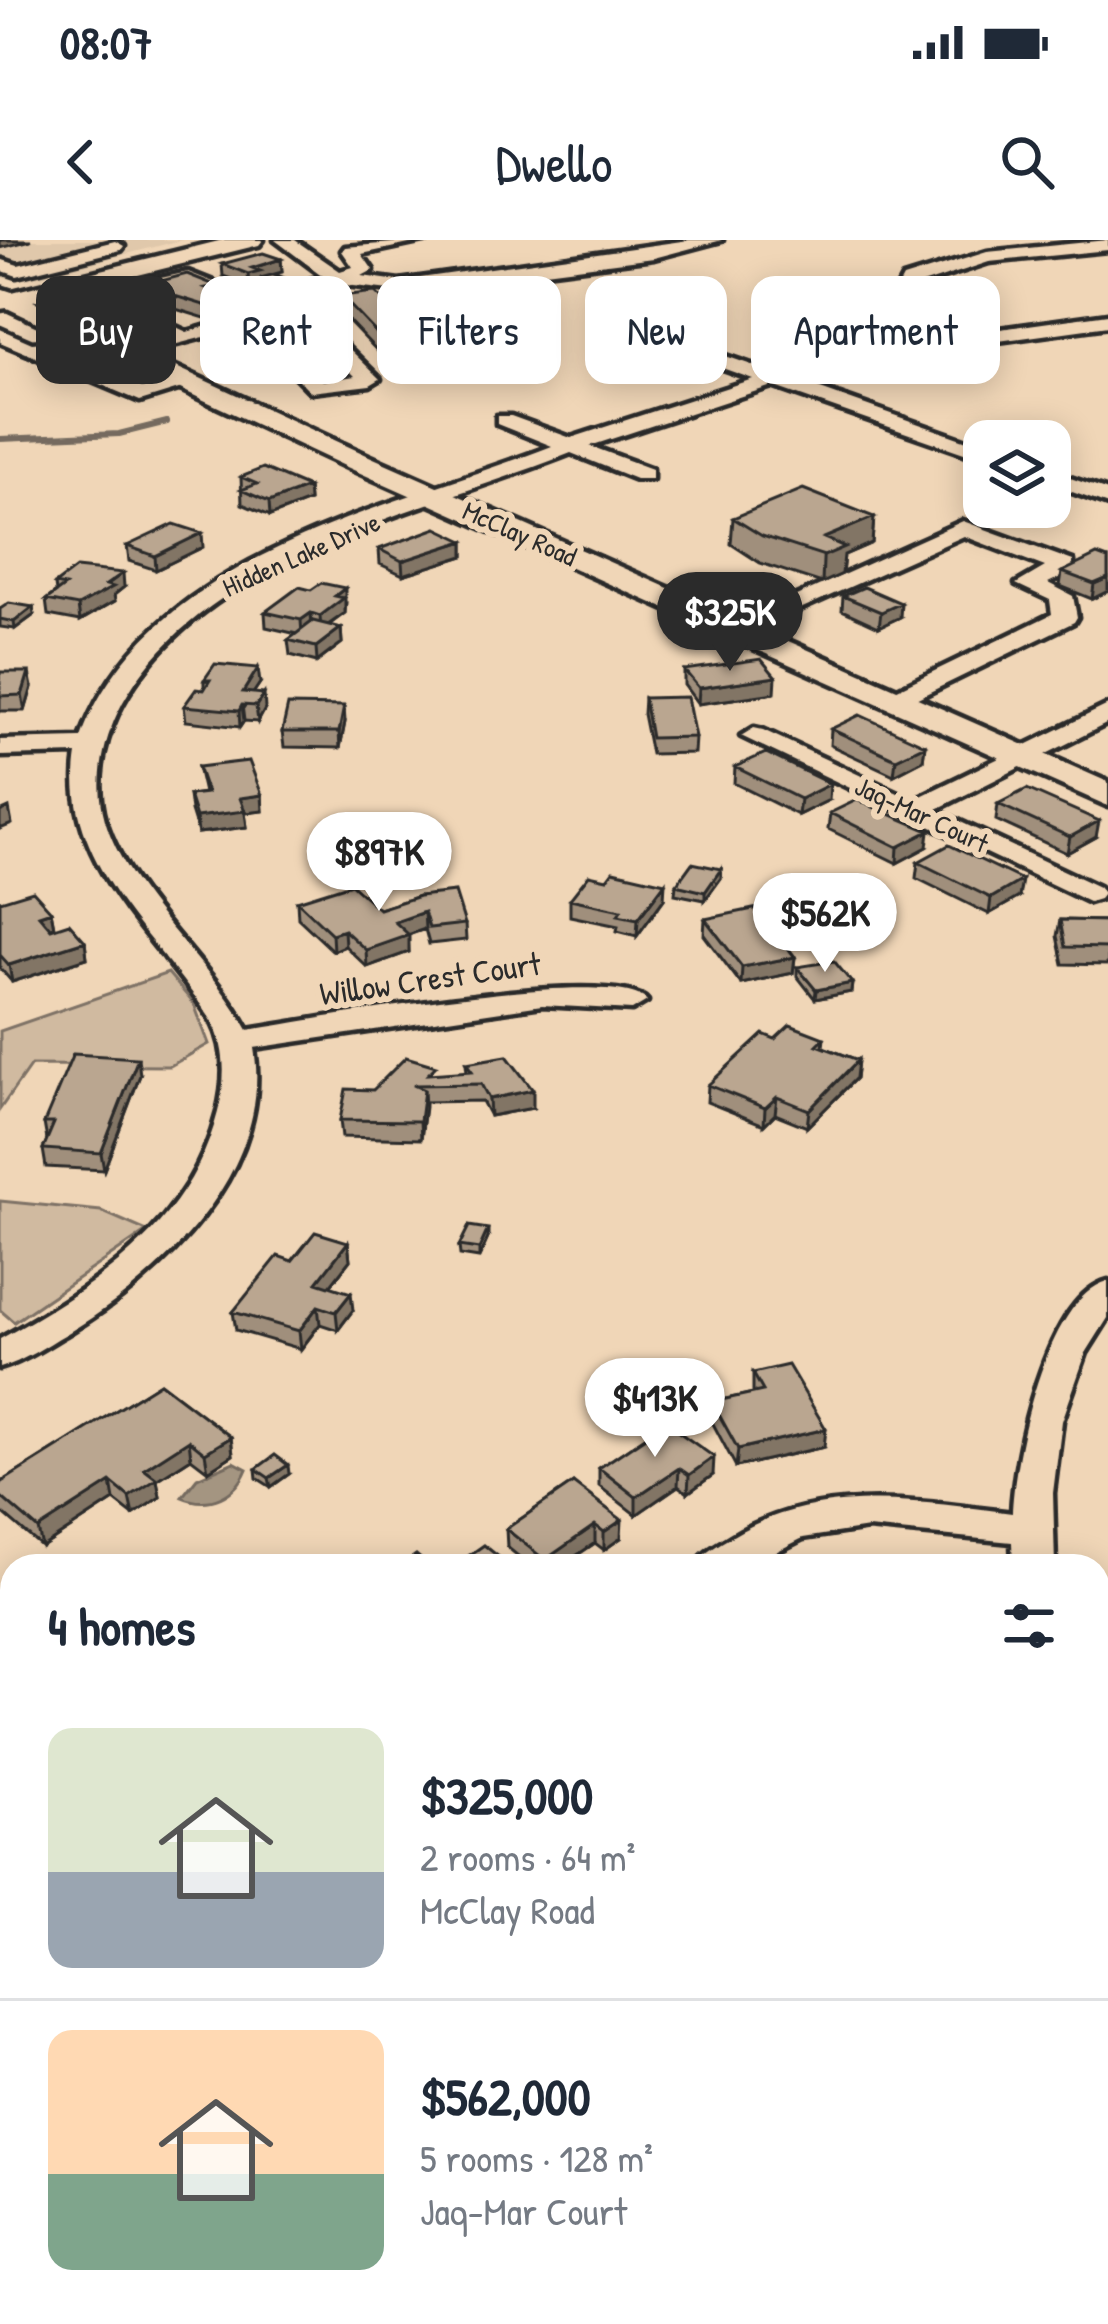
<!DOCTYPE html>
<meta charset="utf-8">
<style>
body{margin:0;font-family:"Patrick Hand",sans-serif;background:#f6f6f7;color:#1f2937;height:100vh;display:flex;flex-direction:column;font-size:45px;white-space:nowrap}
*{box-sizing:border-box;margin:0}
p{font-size:39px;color:#747a83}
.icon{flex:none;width:66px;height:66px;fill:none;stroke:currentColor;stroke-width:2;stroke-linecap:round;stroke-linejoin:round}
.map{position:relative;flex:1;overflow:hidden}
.sheet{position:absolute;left:0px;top:1314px;width:1110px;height:771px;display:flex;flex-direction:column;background:#fff;border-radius:36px 36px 0 0;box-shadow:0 6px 30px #0003}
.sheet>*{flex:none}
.guide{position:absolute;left:36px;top:36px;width:1038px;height:108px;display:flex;gap:24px}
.fabs{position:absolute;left:963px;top:180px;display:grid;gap:24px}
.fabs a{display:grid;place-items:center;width:108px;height:108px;border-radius:24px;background:#fff;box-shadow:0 6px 30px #0003;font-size:60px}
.price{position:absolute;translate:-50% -102px;padding:0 27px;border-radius:42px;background:#fff;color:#222;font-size:39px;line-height:78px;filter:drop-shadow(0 3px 6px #0008)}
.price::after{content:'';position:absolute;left:50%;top:72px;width:36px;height:27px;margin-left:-18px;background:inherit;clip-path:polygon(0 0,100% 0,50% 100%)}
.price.selected{background:#2b2b2b;color:#fff}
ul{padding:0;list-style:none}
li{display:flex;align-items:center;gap:36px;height:300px;padding:0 48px}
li+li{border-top:3px solid #e0e1e3}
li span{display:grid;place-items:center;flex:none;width:336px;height:240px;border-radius:24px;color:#555}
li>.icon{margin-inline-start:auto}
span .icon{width:144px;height:144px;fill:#fffc;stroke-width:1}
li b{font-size:51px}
h2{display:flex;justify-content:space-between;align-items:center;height:144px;padding:0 48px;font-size:51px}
.chip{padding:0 42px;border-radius:24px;background:#fff;box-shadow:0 6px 30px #0003;font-size:42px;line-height:108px}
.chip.selected{background:#2b2b2b;color:#fff}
.status{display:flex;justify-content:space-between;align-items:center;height:84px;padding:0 60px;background:#fff;direction:ltr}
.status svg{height:33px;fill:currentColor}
header{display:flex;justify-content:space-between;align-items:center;height:156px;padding:0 48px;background:#fff;font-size:54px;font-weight:600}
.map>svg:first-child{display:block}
.built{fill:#e0c8ab}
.green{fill:#d0baa0;stroke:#7e7266;stroke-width:3}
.water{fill:#a49581;stroke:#746b5f;stroke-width:3}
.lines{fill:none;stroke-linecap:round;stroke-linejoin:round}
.stream{stroke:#746b5f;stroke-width:6}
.minor-casing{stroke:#2b2b2b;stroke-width:9}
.major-casing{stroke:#2b2b2b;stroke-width:9}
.minor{fill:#f0d6b7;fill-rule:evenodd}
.major{fill:#f0d6b7;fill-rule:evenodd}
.wall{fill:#a08f7c;stroke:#2b2b2b;stroke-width:3}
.shaded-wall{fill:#827465;stroke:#2b2b2b;stroke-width:3}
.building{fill:#baa690;stroke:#2b2b2b;stroke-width:3}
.labels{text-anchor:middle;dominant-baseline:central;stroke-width:12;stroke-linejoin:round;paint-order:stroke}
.far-street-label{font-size:27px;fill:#2b2b2b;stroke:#f0d6b7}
.street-label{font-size:33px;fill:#2b2b2b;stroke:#f0d6b7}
</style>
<div class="status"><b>08:07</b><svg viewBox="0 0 49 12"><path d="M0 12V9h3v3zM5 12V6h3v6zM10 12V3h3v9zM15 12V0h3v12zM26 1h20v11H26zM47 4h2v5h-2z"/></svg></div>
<header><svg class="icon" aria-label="back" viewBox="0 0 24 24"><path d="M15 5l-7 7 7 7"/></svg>Dwello<svg class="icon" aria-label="search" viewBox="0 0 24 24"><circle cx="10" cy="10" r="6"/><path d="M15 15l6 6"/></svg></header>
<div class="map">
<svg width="1108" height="2084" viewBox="0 0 1108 2084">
<rect width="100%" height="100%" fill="#f0d6b7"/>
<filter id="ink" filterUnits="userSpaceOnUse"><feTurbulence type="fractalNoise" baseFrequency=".00833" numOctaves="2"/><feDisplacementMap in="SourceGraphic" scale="24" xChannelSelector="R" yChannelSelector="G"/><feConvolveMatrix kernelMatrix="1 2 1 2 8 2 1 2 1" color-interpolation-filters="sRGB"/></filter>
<g filter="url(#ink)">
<!-- built -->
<path class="built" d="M0,0H182L28,39H6L0,36Z"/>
<!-- green -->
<path class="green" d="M168,733L194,764L209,804L170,826L31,825L0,869V791Z
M0,961L101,971L147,991L14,1082L0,1070Z"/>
<!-- water -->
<path class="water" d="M234,1222L247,1229C236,1256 209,1269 182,1257L197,1238Z"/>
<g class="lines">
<!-- stream -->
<path class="stream" d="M0,199L119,194L167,182"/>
<defs>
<path id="minor" d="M275,0H295L340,31L353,27L342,11L345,7L428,0L362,14L373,30L362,36L399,41L689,0H722L654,18L399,51L336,44L292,56L253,37L262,32L293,45L323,36Z
M1108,0V10L989,22L916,46L912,66L956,95L1108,74V86L962,106L795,140L984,207V220L772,146L590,206L652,229V239H636L571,213C423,272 192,317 117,474C102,506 95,545 105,580C128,656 209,719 248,790C308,781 616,723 647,761L632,770L542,765L254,808C274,931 161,1038 66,1094C45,1106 24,1121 0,1128V1099C97,1045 189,986 218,872C226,841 227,810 212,781C159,698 60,622 77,514L0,516V500L81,498C147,314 390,269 552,206L497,184V176H511L571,198L753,139L694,118V110H708L775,133L935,99L896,72L893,64H863L854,58L863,52L895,53L903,38L987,12Z
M115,1L124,6L121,10L17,36L0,30V19L18,25Z
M188,32L279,68L278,77L262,81L323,141L355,136L288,70V62H302L380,139L370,145L311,152L246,86L120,119V111L167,97L100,67L98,52ZM186,43L255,72L187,92L115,59Z
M0,89L32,103L69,100V108L59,110L142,148L188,137L198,143L140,161L0,102Z
M1050,231L1108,251V265L1050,244Z
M963,281L1073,321V331L1048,343L1073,356L1077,377L1074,382L903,465H885L881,460L885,455L1052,374L1050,360L1016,344L1045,327L964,296L744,394L735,396L723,389Z
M1108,465V483L935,570L1099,647L1104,653L1099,659L1089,662L741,496L754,488L763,490L913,560Z
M1108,1041V1078L1086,1113L1062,1181L1053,1253L1055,1326H1013L1012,1302L868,1288L803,1298L748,1326H695C703,1312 717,1306 731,1297C817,1244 917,1261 1012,1273C1014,1216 1046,1058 1108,1041Z
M0,1424L12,1428V1471L0,1467Z
M1098,1515L1108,1518V1570L1098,1566Z
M570,2073H630L634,2084H574Z"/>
<path id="major" d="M223,0H263L259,5L33,61L369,216L1108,542V566L349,228L7,68L0,69V48L12,52Z"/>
</defs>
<!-- minor casing -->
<use href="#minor" class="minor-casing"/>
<!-- major casing -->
<use href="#major" class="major-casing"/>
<!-- minor -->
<use href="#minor" class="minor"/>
<!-- major -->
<use href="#major" class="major"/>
</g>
<!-- wall -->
<path class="wall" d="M281,19L282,32L261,38V43L249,46L223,36L222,24Z
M142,46L218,53L233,59L234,72L208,79L143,59Z
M341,56L420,113L384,118L342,74Z
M241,237L308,247L309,261L270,276L242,264Z
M874,277L872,303L844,315L842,334L822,343L760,323L731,304L733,278Z
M464,301V316L403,335L380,324L379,309Z
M127,306L203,307L156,330L129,321Z
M1108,319V351L1092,359L1060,346L1062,332Z
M55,344L124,347L114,355L115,361L80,381L48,375L46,360L56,352Z
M843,356L900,377L879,387L842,370Z
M346,363L345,373L329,385L341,388L342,403L317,422L290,415L288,400L297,394L266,387L265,372Z
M33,367L34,375L15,389L0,387V369Z
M684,430L775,453L698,464L684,445Z
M0,432L32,447L25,471H0Z
M204,440L260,443L253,453L265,469L258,482L244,481L240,487L186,481L184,466L204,450Z
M644,458L695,497L694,513L651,514L643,474Z
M345,482L340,508L284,507L282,492Z
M831,489L925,505L923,520L894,535L830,505Z
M198,527L262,555L263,571L245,573L247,587L198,593L191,571L189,555L204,553Z
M735,527L829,560L798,575L734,543Z
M998,564L1096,597L1067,613L996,580Z
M830,573L927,607L897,623L828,589Z
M918,622L1019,657L989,674L916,638Z
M721,629V638L705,660L675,654L676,645Z
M419,656L465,684L466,700L429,704L425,689L408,695L409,712L367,727L345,706L333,711L298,678L297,661L379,669Z
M570,659H664L637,696L617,691L618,686L570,676Z
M0,661L51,671L54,687L85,701L87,718L12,742L0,728Z
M705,679L781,699L795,717L793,733L741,744L704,695Z
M1060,680L1108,681V725L1063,724L1057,696Z
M797,727L852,743L851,752L815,759L797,736Z
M824,798L823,807L858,820L856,838L807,887L775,874L764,885L707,862L708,845L775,799Z
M466,823L533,868L490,876L482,861L425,862L421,899L342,897L340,880L373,850L436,834L467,832Z
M140,835L104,930L46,927L43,909L47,900L44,883Z
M488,998L479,1018L460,1015L459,1006Z
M348,1002L350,1020L330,1046L353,1070L338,1090L320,1084L301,1109L236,1090L233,1072L292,1021Z
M753,1133L824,1207L736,1227L711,1180L712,1162L753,1153Z
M160,1143L231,1197L233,1215L208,1231L191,1218L157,1240L160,1257L133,1275L114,1260L42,1307L0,1271V1243Z
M666,1183L713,1235L688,1253L678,1246L636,1275L599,1246V1228Z
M256,1229L289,1234L271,1247L257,1238Z
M573,1243L621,1298L604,1310L595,1303L561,1326H530L507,1307L506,1289Z
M1108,1737V1841L1098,1828V1742Z
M298,2073H390L399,2084H307Z
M774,2073H819L808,2084H785Z"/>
<!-- shaded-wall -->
<path class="shaded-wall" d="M0,0H31L0,8Z
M281,19L282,32L261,38V43L249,46L248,34L252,28Z
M233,59L234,72L208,79L207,66Z
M420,95V113L384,118L383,100Z
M308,247L309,261L270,276L269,262Z
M874,277L872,303L844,315L842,334L822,343L824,298Z
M202,293L203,307L156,330L155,316Z
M464,301V316L403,335L402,321Z
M123,333L124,347L114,355L115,361L80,381L78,366Z
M1108,338V351L1092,359L1094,344Z
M345,348V373L321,390L320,376L335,356Z
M901,363L900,377L879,387L881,372Z
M33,367L34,375L15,389L14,382Z
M311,373L312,388L302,395L301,380Z
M341,388L342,403L317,422L316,407Z
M258,428L260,443L244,467L243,452Z
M29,432L32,447L25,471L22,455Z
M776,437L775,453L698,464L699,448Z
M264,454L265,469L258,482L256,466Z
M242,465L244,481L240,487L239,471Z
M344,466L345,482L340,508L339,492Z
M925,505L923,520L894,535L896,519Z
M830,544L829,560L798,575L800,559Z
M262,555L263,571L245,573L247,587L198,593L196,577L240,558Z
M9,568L12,584L0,589V572Z
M1099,581L1096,597L1067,613L1070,597Z
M929,591L927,607L897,623L898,607Z
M721,629V638L705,660V652Z
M1022,640L1019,657L989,674L991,658Z
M665,643L664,659L637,696L638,679Z
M51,671L54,687L42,691L39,675Z
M424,672L425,689L396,699L395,682Z
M782,683L781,699L770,685Z
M344,690L345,706L333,711L332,694Z
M409,695V712L367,727L366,710Z
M85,701L87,718L12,742L9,725Z
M795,717L793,733L741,744L742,727Z
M852,743L851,752L815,759L816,750Z
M138,818L140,835L104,930L101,913Z
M858,820L856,838L807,887L809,870Z
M424,850L425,867L421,899L420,881Z
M533,850V868L490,876L489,859Z
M777,857L775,874L764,885L765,868Z
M488,989V998L479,1018V1009Z
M348,1002L350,1020L319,1060L317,1042Z
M351,1053L353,1070L338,1090L336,1072Z
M318,1066L320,1084L301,1109L299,1091Z
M826,1189L824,1207L736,1227L738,1209Z
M231,1197L233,1215L208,1231L205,1213Z
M189,1200L191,1218L157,1240L160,1257L133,1275L129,1257L144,1229Z
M714,1217L713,1235L688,1253L689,1235Z
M288,1225L289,1234L271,1247L269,1238Z
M679,1228L678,1246L636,1275V1257Z
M111,1242L114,1260L42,1307L38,1289Z
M622,1280L621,1298L604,1310V1292Z
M595,1285V1303L561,1326H545V1320Z
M12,1660V1681L0,1690V1668Z
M805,2073H819L808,2084H798L799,2079Z"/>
<!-- building -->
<path class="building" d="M263,13L281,19L252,28L260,31L248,34L222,24Z
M187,34L217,46L206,48L233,59L207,66L142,46Z
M375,52L420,95L383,100L341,56Z
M263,228L308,247L269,262L241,250L257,244L241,237Z
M803,249L874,277L824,298L845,307L824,316L762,296L733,278Z
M174,284L202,293L155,316L127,306Z
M437,288L464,301L402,321L379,309Z
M1097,315L1108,319V338L1094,344L1062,332Z
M76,328L123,333L106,345L113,347L78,366L46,360L65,346L55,344Z
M321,343L345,348L335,356L344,358L320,376L311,373L301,380L265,372L299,347L311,350Z
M864,347L901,363L881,372L843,356Z
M9,363L33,367L14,382L0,379V369Z
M313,381L341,388L316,407L288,400Z
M761,419L776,437L699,448L684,430Z
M215,424L258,428L243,452L264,454L256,466L242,465L239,471L184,466L196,449L204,450L210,440H204Z
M0,432H29L22,455L0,456Z
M687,457L695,497L651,498L644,458Z
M288,465L344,466L339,492H282Z
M860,475L925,505L896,519L831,489Z
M766,513L830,544L800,559L735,527Z
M249,521L262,555L240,558L245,571L196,577L189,555L207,553L198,527Z
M1027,549L1099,581L1070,597L998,564Z
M857,560L929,591L898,607L830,573Z
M949,605L1022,640L991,658L918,622Z
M692,623L721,629L705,652L676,645Z
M613,631L665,643L638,679L618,675L621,670L570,659L589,635L607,639Z
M351,644L379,669L419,656L455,652L465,684L429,688L424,672L395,682L409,695L366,710L344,690L332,694L297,661Z
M33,651L51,671L39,675L51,689L69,683L85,701L9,725L0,715V661Z
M768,666L782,683L770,685L795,717L742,727L705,679Z
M1060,680L1108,681V708L1065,707Z
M834,721L852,743L816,750L797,727Z
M790,785L824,798L817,805L858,820L809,870L777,857L765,868L708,845L763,794L775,799Z
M73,814L138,818L101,913L43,909L54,883H44Z
M507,816L533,850L489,859L481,844L413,845L424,850L420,881L340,880L346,849L373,850L406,817L436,826L428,834L472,831L466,823Z
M469,986L488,989L479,1009L459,1006Z
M315,992L348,1002L317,1042L351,1053L336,1072L318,1066L299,1091L233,1072L278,1016L292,1021Z
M788,1125L826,1189L738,1209L712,1162L763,1151L753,1133Z
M160,1143L231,1197L205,1213L189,1200L144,1229L157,1239L129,1257L111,1242L38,1289L0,1256V1243Z
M666,1183L714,1217L689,1235L679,1228L636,1257L599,1228Z
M275,1215L288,1225L269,1238L256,1229Z
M573,1243L622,1280L604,1292L595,1285L545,1320L506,1289Z
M484,1305L510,1326H454Z
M416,1315L429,1326H400Z
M0,1570L12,1583V1660L0,1668Z
M1108,1737V1817L1098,1804V1742Z
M309,2073H390L399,2084H318Z
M882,2073H900L911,2084H871Z"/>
</g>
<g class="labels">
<!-- far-street labels -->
<g class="far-street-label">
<text transform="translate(520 293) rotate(24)">McClay Road</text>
<text transform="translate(301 314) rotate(-24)">Hidden Lake Drive</text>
<text transform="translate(922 574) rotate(25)">Jaq-Mar Court</text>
</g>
<!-- street labels -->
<g class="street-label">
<text transform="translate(430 738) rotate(-8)">Willow Crest Court</text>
</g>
</g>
</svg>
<div class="fabs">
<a><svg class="icon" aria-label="layers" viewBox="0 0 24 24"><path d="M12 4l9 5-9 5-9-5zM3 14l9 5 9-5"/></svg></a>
</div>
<b class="price selected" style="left:730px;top:434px">$325K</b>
<b class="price" style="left:379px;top:674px">$897K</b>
<b class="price" style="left:825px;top:735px">$562K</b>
<b class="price" style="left:655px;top:1220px">$413K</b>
<div class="guide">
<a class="chip selected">Buy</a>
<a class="chip">Rent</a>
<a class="chip">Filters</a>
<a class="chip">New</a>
<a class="chip">Apartment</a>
</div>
<section class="sheet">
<h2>4 homes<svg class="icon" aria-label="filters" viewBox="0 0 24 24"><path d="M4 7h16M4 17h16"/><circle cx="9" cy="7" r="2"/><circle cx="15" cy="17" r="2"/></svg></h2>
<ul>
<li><span style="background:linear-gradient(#dfe7d0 60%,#9aa5b1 0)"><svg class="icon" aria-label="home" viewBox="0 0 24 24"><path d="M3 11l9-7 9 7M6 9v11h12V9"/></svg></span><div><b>$325,000</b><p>2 rooms · 64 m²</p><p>McClay Road</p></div></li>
<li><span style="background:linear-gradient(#ffd9b3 60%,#7fa58c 0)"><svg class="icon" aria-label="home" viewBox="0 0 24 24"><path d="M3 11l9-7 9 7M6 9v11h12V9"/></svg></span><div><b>$562,000</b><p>5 rooms · 128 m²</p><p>Jaq-Mar Court</p></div></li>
</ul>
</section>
</div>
